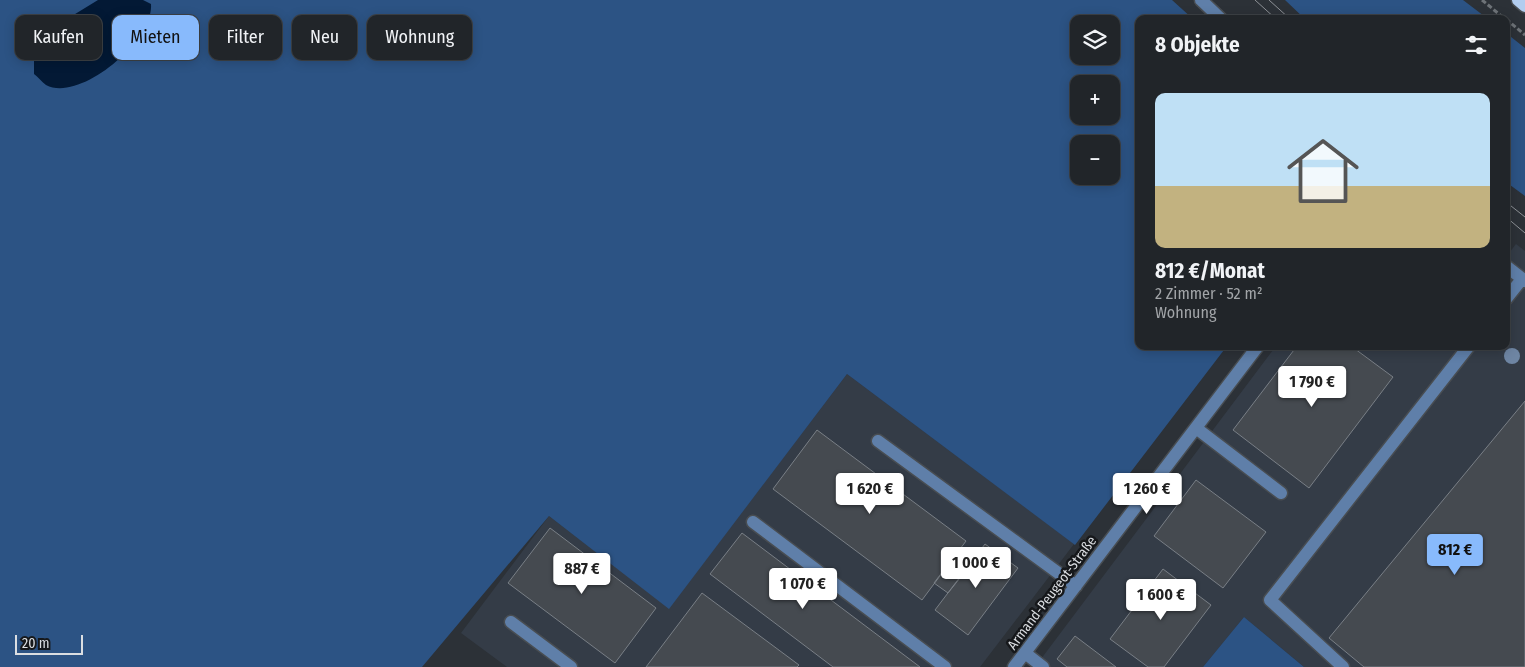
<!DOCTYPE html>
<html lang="de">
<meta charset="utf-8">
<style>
body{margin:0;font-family:"Fira Sans Condensed",sans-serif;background:#2d3135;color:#f1f3f6;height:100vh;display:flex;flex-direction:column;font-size:19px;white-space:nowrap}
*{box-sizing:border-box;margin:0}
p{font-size:16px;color:#a2a5a8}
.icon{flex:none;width:28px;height:28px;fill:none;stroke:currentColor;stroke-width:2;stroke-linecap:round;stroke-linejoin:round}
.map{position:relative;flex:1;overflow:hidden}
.details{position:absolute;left:1135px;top:15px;width:375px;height:335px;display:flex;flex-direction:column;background:#212529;border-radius:10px;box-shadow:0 2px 12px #0003,0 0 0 1px #3e4246}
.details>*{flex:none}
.hud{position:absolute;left:15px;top:15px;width:475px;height:45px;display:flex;gap:10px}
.controls{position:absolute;left:1070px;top:15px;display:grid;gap:10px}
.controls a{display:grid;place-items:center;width:50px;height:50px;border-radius:10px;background:#212529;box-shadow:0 2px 12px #0003,0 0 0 1px #3e4246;font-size:25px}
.scale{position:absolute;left:15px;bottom:12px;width:68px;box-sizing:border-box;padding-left:5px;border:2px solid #dbdee2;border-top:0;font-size:14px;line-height:18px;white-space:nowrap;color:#dbdee2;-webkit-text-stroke:4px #16181b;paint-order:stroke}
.price{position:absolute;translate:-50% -42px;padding:0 11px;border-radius:5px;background:#fff;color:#222;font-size:16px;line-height:32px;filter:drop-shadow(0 1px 2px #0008)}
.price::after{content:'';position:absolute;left:50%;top:30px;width:15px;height:11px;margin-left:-8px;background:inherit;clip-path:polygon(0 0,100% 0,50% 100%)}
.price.on{background:#88bafc;color:#111}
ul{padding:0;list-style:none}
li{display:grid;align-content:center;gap:10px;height:265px;padding:0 20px}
li span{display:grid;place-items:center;height:155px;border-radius:10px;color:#555}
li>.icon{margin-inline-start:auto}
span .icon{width:90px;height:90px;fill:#fffc;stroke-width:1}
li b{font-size:21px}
h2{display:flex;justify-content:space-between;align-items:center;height:60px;padding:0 20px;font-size:21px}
.tag{padding:0 18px;border-radius:10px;background:#212529;box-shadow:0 2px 12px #0003,0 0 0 1px #3e4246;font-size:18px;line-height:45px}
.tag.on{background:#88bafc;color:#111}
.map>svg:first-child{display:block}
.built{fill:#343c47}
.green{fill:#2c5384;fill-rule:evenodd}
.water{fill:#031935}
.building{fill:#454a50;stroke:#797f86}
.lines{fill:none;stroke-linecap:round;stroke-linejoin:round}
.minor-casing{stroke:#484d52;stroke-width:15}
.major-casing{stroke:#484d52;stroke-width:15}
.path{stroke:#6e7378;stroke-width:3;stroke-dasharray:5 2.5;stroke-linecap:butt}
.minor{stroke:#5f7fa9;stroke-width:12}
.major{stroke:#b2cdef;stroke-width:12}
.tram{stroke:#8d9196;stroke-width:1}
.tree{fill:#6e85a3}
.labels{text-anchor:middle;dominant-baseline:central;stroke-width:5;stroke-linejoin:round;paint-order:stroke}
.street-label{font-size:14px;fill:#dbdee2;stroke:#16181b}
</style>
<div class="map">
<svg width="1525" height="667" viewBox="0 0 1525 667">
<rect width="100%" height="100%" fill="#2c3137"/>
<!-- built -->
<path class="built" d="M1516,244L1525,251V667H1304L1244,617L1203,667H1035L1276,346H1506V257Z
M847,374L1074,544L980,667H507L461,633L549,516L669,608Z"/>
<!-- green -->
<path class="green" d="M0,0H1172L1193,19H1139V346H1227L1075,545L847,374L669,609L549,516L422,667H0ZM1079,24H1111V56H1079ZM1079,84H1111V116H1079ZM1079,144H1111V176H1079Z
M1285,0H1463L1488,19H1305Z
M1506,33L1525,48V196L1506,182Z
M1244,617L1304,667H1203Z"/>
<!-- water -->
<path class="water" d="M98,0H143L151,4C154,40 80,103 46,85C42,82 38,77 34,74V60L67,19Z"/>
<!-- building -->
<path class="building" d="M1297,346H1351L1393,377L1309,488L1233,430Z
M1525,401V667H1364L1329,638Z
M817,430L966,541L922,600L773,489Z
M1196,480L1266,532L1223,588L1154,536Z
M550,528L656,608L615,663L508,583Z
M742,533L920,667H833L710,574Z
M985,544L1018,568L968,635L935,610Z
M946,567L960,578L948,593L934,583Z
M1163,569L1211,605L1164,667H1148L1110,639Z
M702,593L799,665L797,667H646Z
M1075,636L1116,667H1067L1057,659Z"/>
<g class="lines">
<defs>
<path id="minor" d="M1201,0L1221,19
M1506,266L1525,281
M1506,299L1522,279
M1196,428L1281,493
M878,441L1076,586
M753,522L945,667
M511,622L571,667
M1025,653L1043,667
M1014,667L1258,346
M1343,667L1270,600L1469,346"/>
<path id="major" d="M1518,0L1525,6"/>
</defs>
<!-- minor casing -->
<use href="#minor" class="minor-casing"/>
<!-- major casing -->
<use href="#major" class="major-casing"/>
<!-- path -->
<path class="path" d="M1482,0L1505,19
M1506,19L1525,35"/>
<!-- minor -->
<use href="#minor" class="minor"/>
<!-- major -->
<use href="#major" class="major"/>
<!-- tram -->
<path class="tram" d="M1255,0L1276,19
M1269,0L1290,19
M1506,202L1525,217
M1506,217L1525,233"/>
</g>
<!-- trees -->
<circle class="tree" cx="1512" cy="356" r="8"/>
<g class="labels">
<!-- street labels -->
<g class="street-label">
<text transform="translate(1052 593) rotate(-53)">Armand-Peugeot-Straße</text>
</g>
</g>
</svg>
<div class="controls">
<a><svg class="icon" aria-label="layers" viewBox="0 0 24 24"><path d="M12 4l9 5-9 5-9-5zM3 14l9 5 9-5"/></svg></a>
<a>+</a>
<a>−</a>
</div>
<div class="scale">20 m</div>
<b class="price" style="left:1312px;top:408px">1 790 €</b>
<b class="price" style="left:870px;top:515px">1 620 €</b>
<b class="price" style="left:1147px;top:515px">1 260 €</b>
<b class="price on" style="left:1455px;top:576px">812 €</b>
<b class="price" style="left:976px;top:589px">1 000 €</b>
<b class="price" style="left:582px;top:595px">887 €</b>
<b class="price" style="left:803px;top:610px">1 070 €</b>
<b class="price" style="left:1161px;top:621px">1 600 €</b>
<div class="hud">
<a class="tag">Kaufen</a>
<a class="tag on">Mieten</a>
<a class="tag">Filter</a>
<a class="tag">Neu</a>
<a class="tag">Wohnung</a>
</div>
<section class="details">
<h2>8 Objekte<svg class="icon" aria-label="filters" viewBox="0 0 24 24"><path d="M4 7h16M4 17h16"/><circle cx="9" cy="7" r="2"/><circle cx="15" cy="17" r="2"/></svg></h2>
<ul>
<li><span style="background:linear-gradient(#bfe0f5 60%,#c2b280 0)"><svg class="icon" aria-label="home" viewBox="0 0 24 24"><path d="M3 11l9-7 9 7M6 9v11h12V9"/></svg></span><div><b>812 €/Monat</b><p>2 Zimmer · 52 m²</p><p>Wohnung</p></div></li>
</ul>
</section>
</div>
